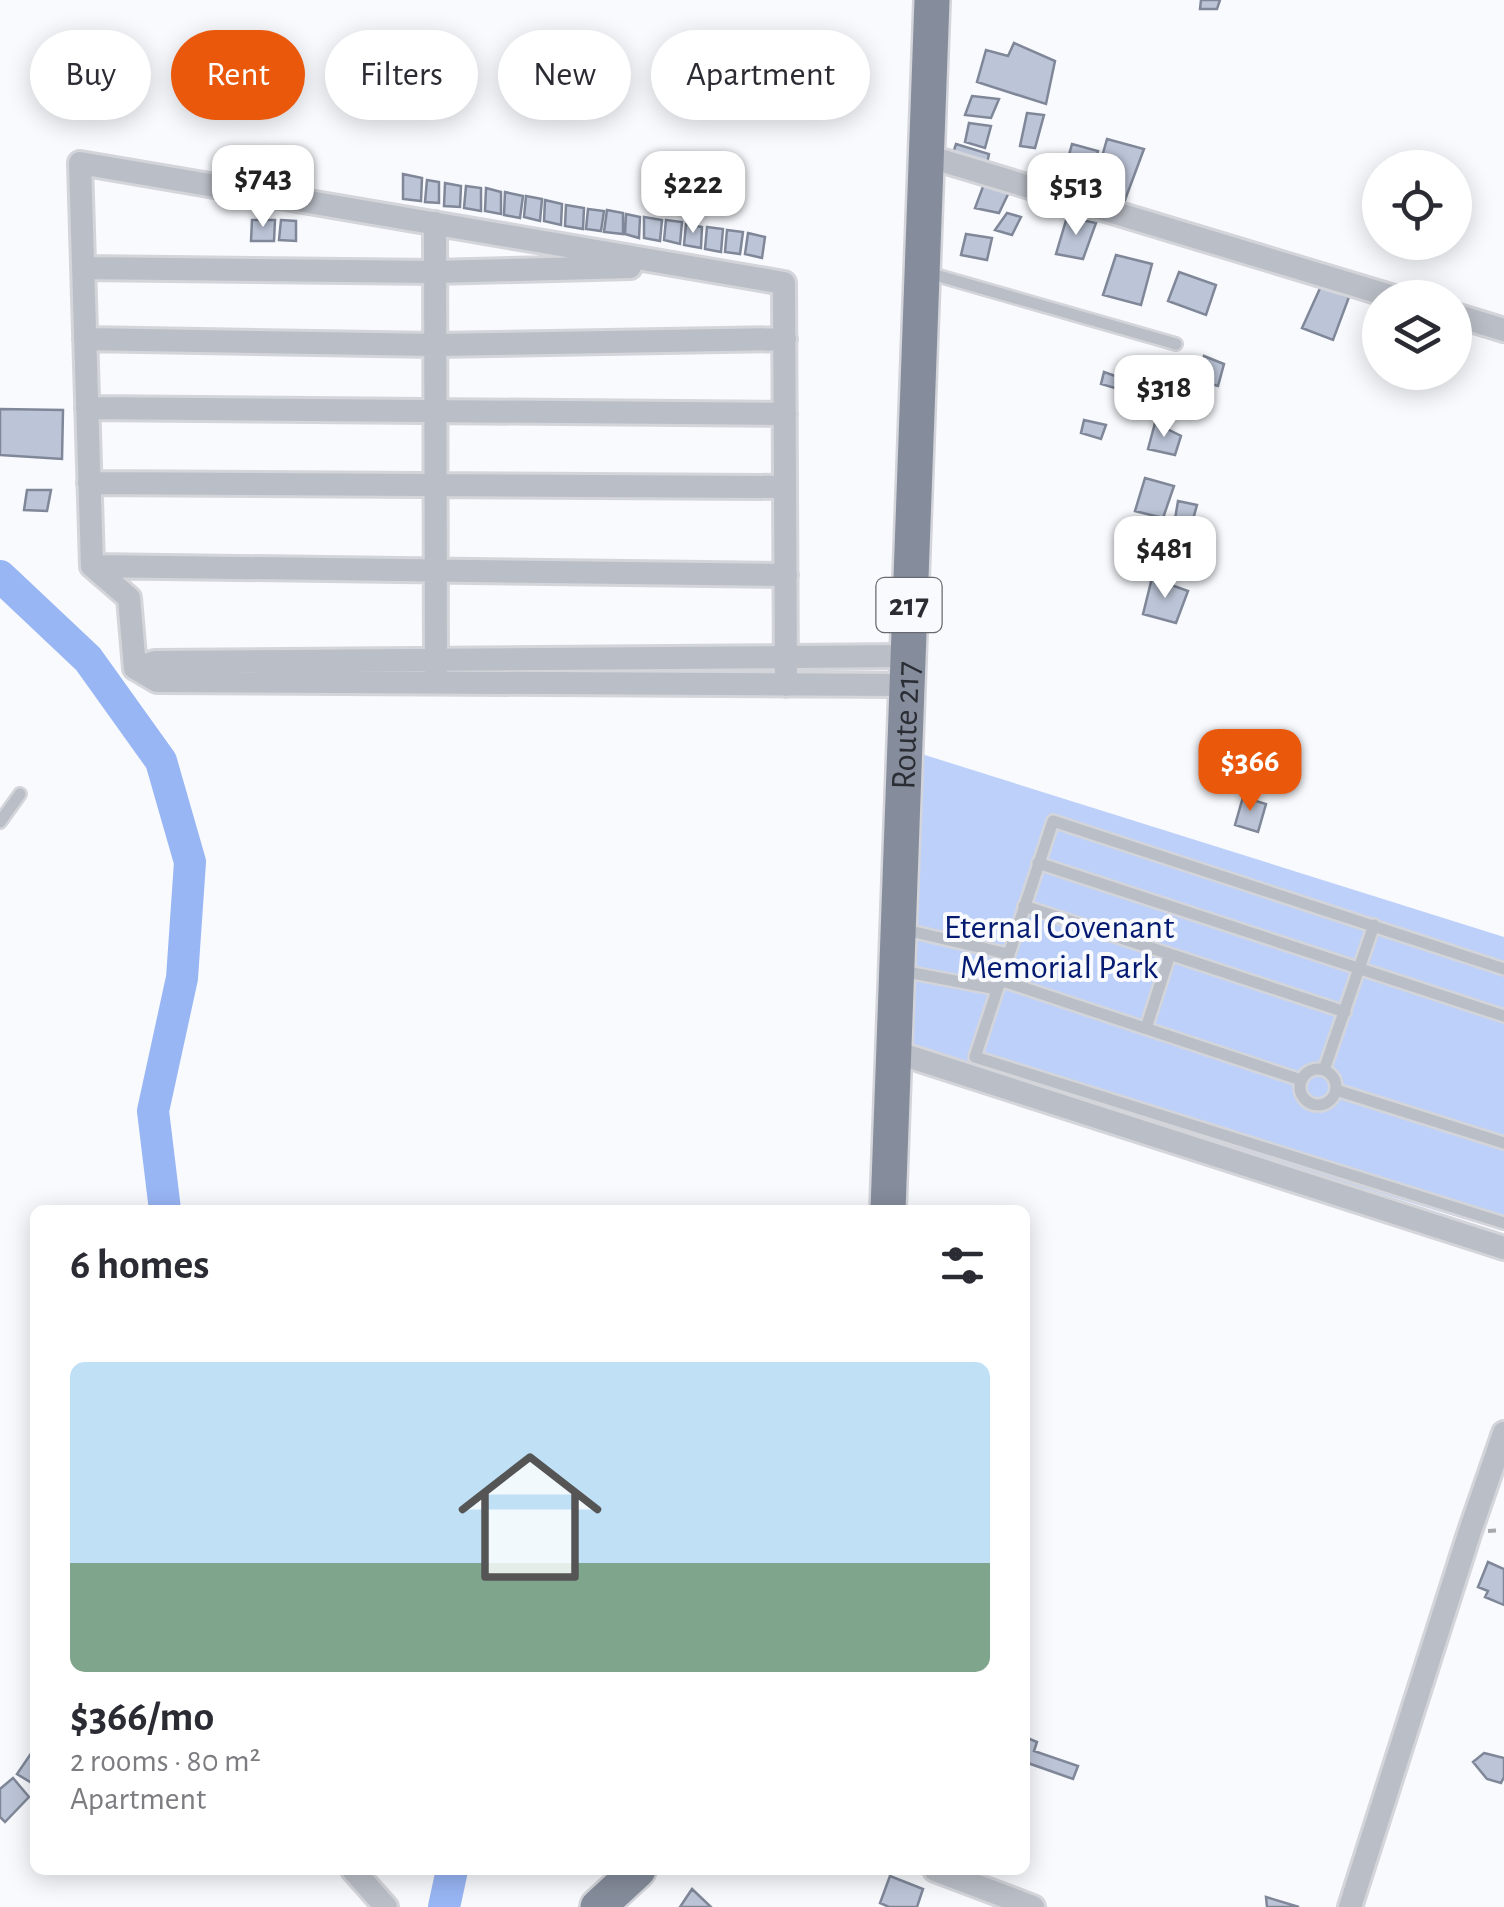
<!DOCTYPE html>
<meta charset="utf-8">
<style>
body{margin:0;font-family:"Alegreya Sans",sans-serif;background:#f7f7f7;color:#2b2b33;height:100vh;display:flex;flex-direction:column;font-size:38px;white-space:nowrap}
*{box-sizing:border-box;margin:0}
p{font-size:32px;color:#7c7c81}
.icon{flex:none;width:55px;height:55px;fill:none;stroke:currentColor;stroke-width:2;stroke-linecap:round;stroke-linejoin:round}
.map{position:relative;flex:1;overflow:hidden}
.details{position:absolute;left:30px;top:1205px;width:1000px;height:670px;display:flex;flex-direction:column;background:#fff;border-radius:15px;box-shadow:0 5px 25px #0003}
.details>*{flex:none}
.guide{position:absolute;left:30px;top:30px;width:1000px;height:90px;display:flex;gap:20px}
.buttons{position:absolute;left:1362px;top:150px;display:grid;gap:20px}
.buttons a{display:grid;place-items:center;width:110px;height:110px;border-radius:50%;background:#fff;box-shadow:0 5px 25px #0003;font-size:50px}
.price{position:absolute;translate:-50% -85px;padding:0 22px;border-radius:20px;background:#fff;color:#222;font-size:32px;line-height:65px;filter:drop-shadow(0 2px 5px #0008)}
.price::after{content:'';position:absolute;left:50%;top:60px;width:30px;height:22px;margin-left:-15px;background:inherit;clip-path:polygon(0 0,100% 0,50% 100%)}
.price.current{background:#ea580c;color:#fff}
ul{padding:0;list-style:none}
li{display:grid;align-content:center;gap:20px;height:530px;padding:0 40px}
li span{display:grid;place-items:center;height:310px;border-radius:15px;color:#555}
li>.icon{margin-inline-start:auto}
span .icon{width:180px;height:180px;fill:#fffc;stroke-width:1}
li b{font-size:42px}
h2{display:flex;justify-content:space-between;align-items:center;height:120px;padding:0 40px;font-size:42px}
.tag{padding:0 35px;border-radius:45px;background:#fff;box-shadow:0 5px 25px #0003;font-size:35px;line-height:90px}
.tag.current{background:#ea580c;color:#fff}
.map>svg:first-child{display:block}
.green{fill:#bdd0fa}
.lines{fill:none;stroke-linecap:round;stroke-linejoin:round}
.river{stroke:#98b5f4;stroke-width:32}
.building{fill:#bcc5d7;stroke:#7f8798;stroke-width:2.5}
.lane-casing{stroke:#d3d5da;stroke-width:16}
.street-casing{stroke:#d3d5da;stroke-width:28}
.primary-casing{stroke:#d3d5da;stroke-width:40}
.path{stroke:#a6a8ad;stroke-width:4;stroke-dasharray:8 8;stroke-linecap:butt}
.lane{stroke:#babec6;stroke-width:11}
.street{stroke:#babec6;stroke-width:22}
.primary{stroke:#858c9b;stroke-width:35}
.labels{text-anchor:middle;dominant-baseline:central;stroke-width:8;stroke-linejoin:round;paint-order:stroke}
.shield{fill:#f8fafe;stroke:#686a71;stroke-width:2.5}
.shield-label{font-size:32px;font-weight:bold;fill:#2a2d34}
.street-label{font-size:35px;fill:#2a2d34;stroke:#f8fafe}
.park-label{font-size:35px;fill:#051a71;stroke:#f8fafe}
</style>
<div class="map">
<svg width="1504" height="1907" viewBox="0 0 1504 1907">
<rect width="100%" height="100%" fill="#f8fafe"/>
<!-- green -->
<path class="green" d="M909,750L1504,937V1231L900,1048Z"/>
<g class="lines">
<!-- river -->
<path class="river" d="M0,576L88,659L161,761L190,862L182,978L153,1111L165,1210
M444,1907L452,1870"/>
</g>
<!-- building -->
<path class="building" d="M1201,0H1220L1217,9H1200Z
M1014,43L1055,61L1046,104L977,82L986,50L1008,56Z
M972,96L999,99L991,118L965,115Z
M1027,113L1044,115L1035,148L1020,146Z
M969,123L991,126L985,148L965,142Z
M1107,139L1144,149L1122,208L1091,196Z
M956,144L989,154L986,168L951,159Z
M1072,144L1098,151L1091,174L1066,166Z
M1054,168L1093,181L1085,194L1048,184Z
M403,174L422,178L421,201L403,199Z
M427,180L439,182V203L425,202Z
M445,183L461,186L460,207L444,206Z
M984,184L1010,190L999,213L975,208Z
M466,186L481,188V211L464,208Z
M486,188L501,192V214L485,211Z
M505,192L523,196L520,218L504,215Z
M526,196L542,199L540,221L524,217Z
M545,200L562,204L561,225L544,221Z
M566,205L584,208L583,229L565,226Z
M588,209L604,211L601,231L586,229Z
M607,210L623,213V234L604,232Z
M1007,213L1021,217L1012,235L995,230Z
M626,214L640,217L639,238L625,234Z
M644,217L662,220L660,241L644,238Z
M1067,217L1096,223L1083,259L1056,254Z
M252,220H275L274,241H251Z
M281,220L296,221V241L279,240Z
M666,220L682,222L680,244L664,240Z
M686,224L702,227L701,248L684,245Z
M707,227L723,229L721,252L705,249Z
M727,230L743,232L740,254L725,252Z
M748,233L765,237L762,258L745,254Z
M966,234L992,238L987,260L961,255Z
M1116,255L1152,264L1141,305L1103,295Z
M1179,272L1216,285L1206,315L1168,301Z
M1321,286L1349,297L1333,340L1302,328Z
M1204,356L1224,364L1218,386L1197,380Z
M1104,372L1135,383L1132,393L1101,384Z
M0,409L63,410L62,459L0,455Z
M1084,420L1106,425L1101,439L1081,433Z
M1155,423L1181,436L1175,455L1148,449Z
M1145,478L1174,486L1163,518L1135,511Z
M27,490H51L47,511L24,510Z
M1178,501L1197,505L1190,530L1173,531Z
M1144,527L1169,537L1153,559L1133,551Z
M1152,578L1188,591L1176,623L1143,614Z
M1243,797L1266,804L1258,832L1235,825Z
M1488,1562L1504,1569V1605L1485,1597L1488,1591L1478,1587Z
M1025,1737L1037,1742L1034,1751L1078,1766L1073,1779L1025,1762Z
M32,1752L35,1754V1785L17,1774Z
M1484,1753L1504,1758V1777L1501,1783L1487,1779L1473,1762Z
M13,1778L29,1797L5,1822L0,1817V1789Z
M890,1876L923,1889L917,1907H889L880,1903Z
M692,1889L711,1907H680Z
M1266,1897L1299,1907H1267Z"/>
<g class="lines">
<defs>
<path id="lane" d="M925,272L1176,344
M0,822L20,794
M1038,863L1504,1016
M1024,906L1345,1012
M902,929L1008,954
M1504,969L1053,821L975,1057L1504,1223
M902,971L997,989
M1000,980L1301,1080
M1146,1028L1170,954
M1300 1087a18 18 0 1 1 36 0a18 18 0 1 1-36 0Z
M1324,1070L1374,925
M1336,1090L1504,1143"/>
<path id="street" d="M927,156L1397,298
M435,223L436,674
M83,268L435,272L630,267
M1455,315L1504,330
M85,339L435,345L785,339
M87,408L785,414
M89,483L785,487
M92,566L129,598L135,668
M786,575L92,566L80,163L784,283L786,685
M135,668L157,681L906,685
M135,668L155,662L907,656
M895,1052L1504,1248
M353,1870L386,1907
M935,1870L1033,1907
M1350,1907L1469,1534L1504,1433"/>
<g id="primary">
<path id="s1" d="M888,1210L932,0"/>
<path d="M598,1907L638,1870"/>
</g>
</defs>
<!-- lane casing -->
<use href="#lane" class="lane-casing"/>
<!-- street casing -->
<use href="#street" class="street-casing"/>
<!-- primary casing -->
<use href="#primary" class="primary-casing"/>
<!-- path -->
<path class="path" d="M1488,1531L1504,1530"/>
<!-- lane -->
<use href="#lane" class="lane"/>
<!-- street -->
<use href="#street" class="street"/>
<!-- primary -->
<use href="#primary" class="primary"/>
</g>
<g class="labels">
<!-- shield labels -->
<rect class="shield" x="876.5" y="578" width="65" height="54" rx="8"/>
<g class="shield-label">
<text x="909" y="605">217</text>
</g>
<!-- street labels -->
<g class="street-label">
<text stroke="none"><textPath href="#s1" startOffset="485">Route 217</textPath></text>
</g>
<!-- park labels -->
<g class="park-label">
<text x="1059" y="927">Eternal Covenant<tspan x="1059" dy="40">Memorial Park</tspan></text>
</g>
</g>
</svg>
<div class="buttons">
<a><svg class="icon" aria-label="locate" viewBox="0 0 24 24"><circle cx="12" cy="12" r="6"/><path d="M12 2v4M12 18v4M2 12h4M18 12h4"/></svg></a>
<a><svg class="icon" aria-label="layers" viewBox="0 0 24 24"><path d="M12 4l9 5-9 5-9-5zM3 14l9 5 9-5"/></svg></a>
</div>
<b class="price" style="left:263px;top:230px">$743</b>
<b class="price" style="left:693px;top:236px">$222</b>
<b class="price" style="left:1076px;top:238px">$513</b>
<b class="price" style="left:1164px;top:440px">$318</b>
<b class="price" style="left:1165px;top:601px">$481</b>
<b class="price current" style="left:1250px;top:814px">$366</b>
<div class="guide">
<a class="tag">Buy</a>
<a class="tag current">Rent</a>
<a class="tag">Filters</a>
<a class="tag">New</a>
<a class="tag">Apartment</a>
</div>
<section class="details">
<h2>6 homes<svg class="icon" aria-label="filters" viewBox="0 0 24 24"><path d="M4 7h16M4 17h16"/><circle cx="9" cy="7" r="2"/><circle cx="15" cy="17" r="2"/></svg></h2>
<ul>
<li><span style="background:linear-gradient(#bfe0f5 65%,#7fa58c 0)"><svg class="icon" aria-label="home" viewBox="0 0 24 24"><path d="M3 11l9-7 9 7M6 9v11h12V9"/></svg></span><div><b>$366/mo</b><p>2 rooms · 80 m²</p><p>Apartment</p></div></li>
</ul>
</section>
</div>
